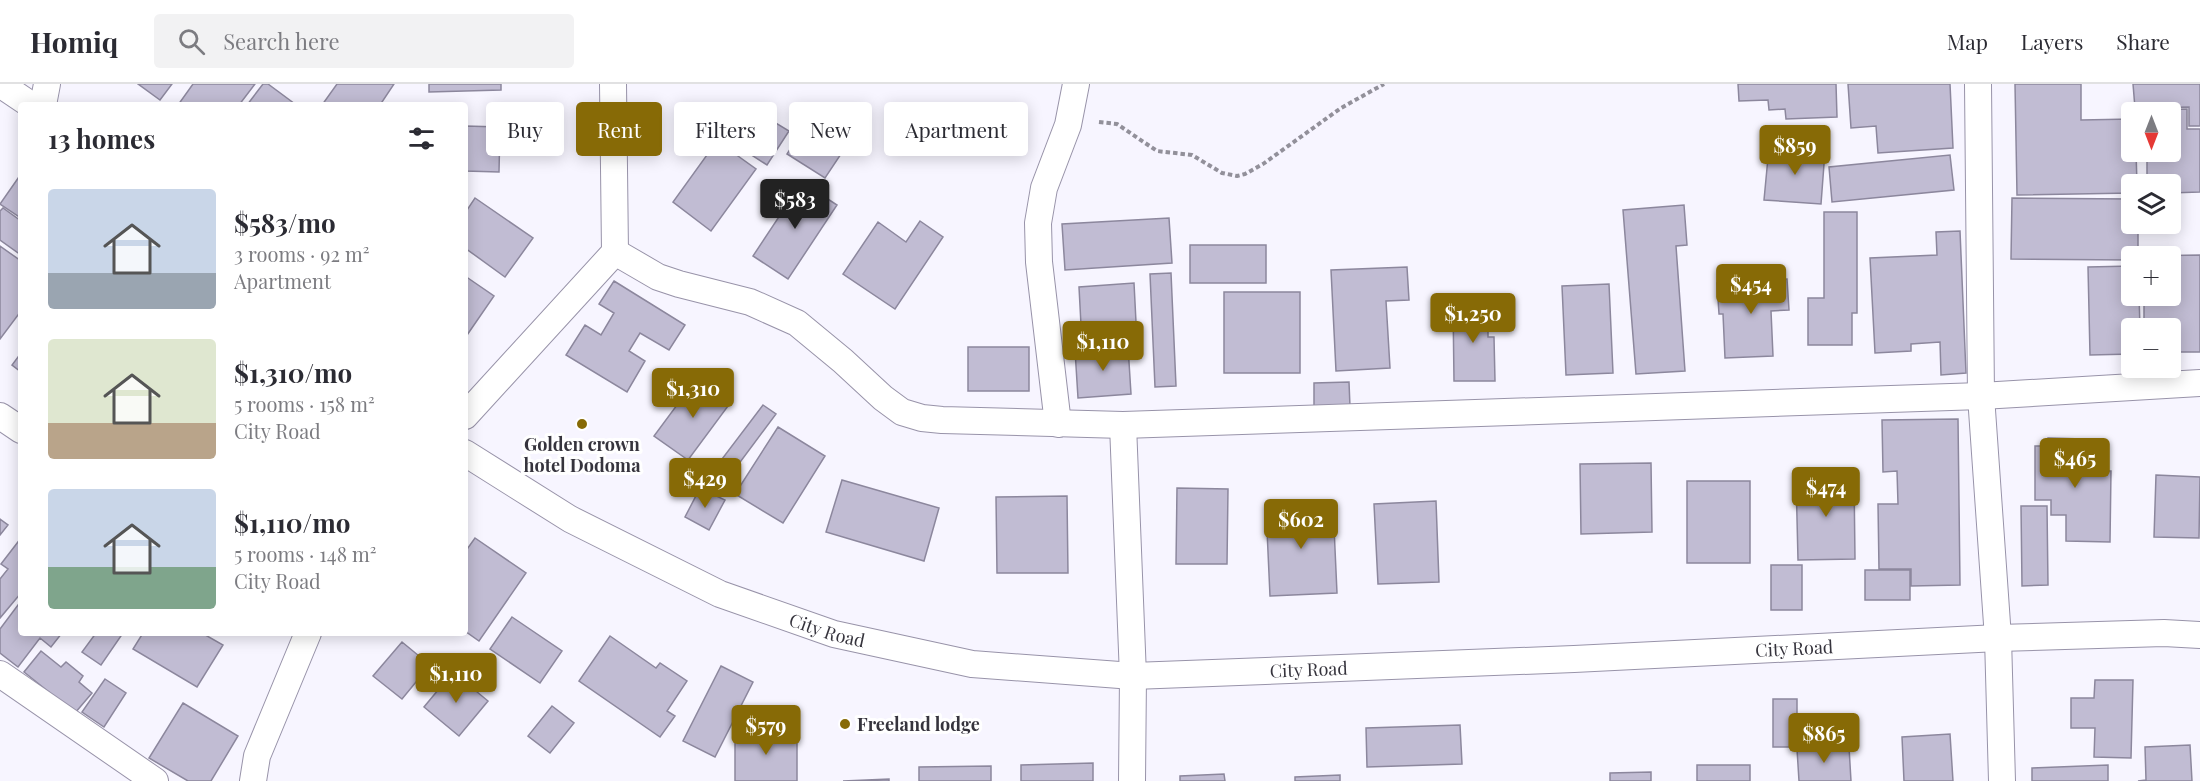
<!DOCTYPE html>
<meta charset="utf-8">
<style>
body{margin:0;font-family:"Playfair Display",serif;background:#f2f2f3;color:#2b2b33;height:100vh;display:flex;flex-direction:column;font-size:22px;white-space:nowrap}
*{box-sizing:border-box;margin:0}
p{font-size:20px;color:#7c7c81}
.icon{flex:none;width:33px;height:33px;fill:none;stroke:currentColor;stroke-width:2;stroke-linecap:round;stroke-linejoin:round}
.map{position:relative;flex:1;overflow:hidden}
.sheet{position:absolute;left:18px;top:18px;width:450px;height:534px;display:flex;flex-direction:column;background:#fff;border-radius:6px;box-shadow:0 3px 15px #0003}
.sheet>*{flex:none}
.banner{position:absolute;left:486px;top:18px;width:570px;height:54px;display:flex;gap:12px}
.needle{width:39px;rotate:180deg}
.fabs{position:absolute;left:2121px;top:18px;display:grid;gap:12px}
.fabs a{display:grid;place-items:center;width:60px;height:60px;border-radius:6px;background:#fff;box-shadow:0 3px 15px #0003;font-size:30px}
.price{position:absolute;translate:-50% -51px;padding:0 14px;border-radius:6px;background:#876a06;color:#fff;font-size:20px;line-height:39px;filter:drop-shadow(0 2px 3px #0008)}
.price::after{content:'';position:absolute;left:50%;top:36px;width:18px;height:14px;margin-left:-9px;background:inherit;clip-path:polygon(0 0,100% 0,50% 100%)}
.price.on{background:#222;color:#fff}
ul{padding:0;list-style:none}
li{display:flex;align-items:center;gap:18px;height:150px;padding:0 30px}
li span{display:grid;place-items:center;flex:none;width:168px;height:120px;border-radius:6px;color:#555}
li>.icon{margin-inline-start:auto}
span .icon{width:72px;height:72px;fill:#fffc;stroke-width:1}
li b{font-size:26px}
h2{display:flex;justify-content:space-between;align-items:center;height:72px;padding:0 30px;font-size:26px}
.pill{padding:0 21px;border-radius:6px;background:#fff;box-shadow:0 3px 15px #0003;font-size:21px;line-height:54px}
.pill.on{background:#876a06;color:#fff}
header{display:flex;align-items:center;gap:36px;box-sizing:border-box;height:84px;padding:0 30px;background:#fff;border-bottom:2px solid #e1e1e2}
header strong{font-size:28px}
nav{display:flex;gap:33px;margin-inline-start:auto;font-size:21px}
.search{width:420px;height:54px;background:#f2f2f3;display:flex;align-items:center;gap:15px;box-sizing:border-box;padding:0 21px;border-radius:6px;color:#7c7c81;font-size:22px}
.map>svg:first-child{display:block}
.building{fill:#c1bcd3;stroke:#8c879d;stroke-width:1.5}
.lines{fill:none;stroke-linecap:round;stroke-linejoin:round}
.minor-casing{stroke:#9893a9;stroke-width:28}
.path{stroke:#92909a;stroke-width:4;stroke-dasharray:4.5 3;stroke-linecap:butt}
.minor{stroke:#fff;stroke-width:26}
.poi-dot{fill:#876a06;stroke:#fff;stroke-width:2}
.labels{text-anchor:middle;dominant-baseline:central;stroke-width:6;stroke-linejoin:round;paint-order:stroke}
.poi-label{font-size:18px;font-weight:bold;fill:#36343d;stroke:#fff}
.street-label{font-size:18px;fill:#36343d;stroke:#fff}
</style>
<header>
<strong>Homiq</strong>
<div class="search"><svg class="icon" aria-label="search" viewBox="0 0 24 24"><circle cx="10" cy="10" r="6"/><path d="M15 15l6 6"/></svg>Search here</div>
<nav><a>Map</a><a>Layers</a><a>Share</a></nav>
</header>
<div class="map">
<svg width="2200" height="697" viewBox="0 0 2200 697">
<rect width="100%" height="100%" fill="#f7f5ff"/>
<!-- building -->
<path class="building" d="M138,0H172L160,16Z
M193,0H255L239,21H178Z
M263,0H268L295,20L247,21Z
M337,0H394L380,21H322Z
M429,0H501V6L429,8Z
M1738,0H1836L1837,33L1786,35L1785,25L1769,26L1768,16L1739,17Z
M1848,0H1950L1953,64L1878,69L1876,42L1851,44Z
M2015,0H2081V36L2132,35V68H2136L2137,100H2132V109L2017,111Z
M2133,0H2200V42H2189V23L2135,24Z
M751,24L789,47L767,81L730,57Z
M2187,25V45H2200V108L2170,109V100H2147V68H2170V28H2146V26Z
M465,42L500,43L499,88L465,87Z
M803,45L841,70L825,94L787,70Z
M717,57L756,85L711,147L673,118Z
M1769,63L1825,67L1821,120L1764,116Z
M1950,71L1954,106L1832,118L1829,83Z
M21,90V134L0,120Z
M802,98L837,121L788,195L753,172Z
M475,114L533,154L505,193L465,164V129Z
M2012,114L2132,115V140H2138V172H2132V176L2011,175Z
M1684,121L1687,161L1676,162L1685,287L1636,290L1623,126Z
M3,124L21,137V171L0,156V127Z
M1824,128H1857V229H1852V261H1808V214H1824Z
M1169,134L1172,179L1065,186L1062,140Z
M920,137L943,153L895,225L843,190L878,138L906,158Z
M1960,147L1966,289L1941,291L1940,258L1911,260V267L1875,269L1870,174L1937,171L1936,148Z
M1190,161H1266V199H1190Z
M0,162L21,177V227L0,255Z
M2200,171V268H2170V244H2144V212H2170V172H2143Z
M2132,182V212H2139L2140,244H2132V270L2090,271L2088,183Z
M1407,183L1409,216L1386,217L1390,284L1336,287L1331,186Z
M1171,189L1176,302L1155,303L1150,190Z
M465,192L494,212L465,254Z
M1787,195L1789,226L1771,227L1773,272L1725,274L1723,230H1719L1717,199Z
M614,197L685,241L669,266L640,249L629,267L645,277L627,308L566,271L585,241L601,251L614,229L599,220Z
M1134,199L1136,238L1081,241L1079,203Z
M1609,200L1613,289L1566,291L1562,202Z
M1224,208H1300V289H1224Z
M1488,219V253H1494L1495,297H1454L1453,220Z
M1128,262L1131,310L1078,314L1075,266Z
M968,263H1029V307H968Z
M21,269V288L12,281Z
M697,294L731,318L688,376L654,352Z
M1349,298L1350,323L1314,324V299Z
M763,321L776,330L735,385L722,375Z
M1958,335L1960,501L1911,502V485H1879L1878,420H1898L1897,387L1883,388L1882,336Z
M778,343L825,372L783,439L735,410Z
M2048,354L2083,355V375H2102V387H2111L2110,458L2066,457V431H2051V416H2035V362H2047Z
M1651,379L1652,448L1581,450L1580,380Z
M2156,391L2200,393L2199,454L2154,453Z
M1796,393H1854L1855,475L1798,476Z
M842,396L939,424L924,477L826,448Z
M1687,397H1750V479H1687Z
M700,404L725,416L709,446L685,433Z
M1177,404L1228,405L1227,480H1176Z
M1067,412L1068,489H997L996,413Z
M1436,417L1439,498L1378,500L1374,420Z
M1333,421L1337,509L1270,512L1266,424Z
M2021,422H2047L2048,501L2022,502Z
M0,435L8,441L0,451Z
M21,454V509L0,534V495L8,485L1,480Z
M475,454L526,489L479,557L465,547V468Z
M1771,481H1802V526H1771Z
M1865,486H1910V516H1865Z
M21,517V549H62L51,563L40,554L18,583L0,569V545Z
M512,533L562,567L540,599L490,565Z
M96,549H123L101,581L82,568Z
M143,549H202L223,561L197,603L133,565Z
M610,552L656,584L660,579L687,597L667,627L675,632L660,653L579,597Z
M402,558L430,581L402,615L373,592Z
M41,567L61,583L66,578L83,592L79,598L92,609L75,629L24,588Z
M721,582L753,598L715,673L683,657Z
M453,588L488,617L459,652L424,623Z
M105,595L126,609L104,643L82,628Z
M2095,596H2133L2131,674L2094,673L2095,644H2071V614H2094Z
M1773,615H1797V663H1773Z
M183,619L238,652L211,697H188L149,674Z
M552,622L574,639L550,669L528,652Z
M1460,641L1462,680L1367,683L1366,644Z
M735,646H797V697H735Z
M1950,650L1953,697H1904L1902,653Z
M2190,661L2192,697H2138L2146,696L2145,663Z
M1849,663L1851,697H1799L1797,665Z
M1093,679V697H1021V681Z
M1697,681H1750V697H1697Z
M2108,681V697H2032V684Z
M991,682V697H919V683Z
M1651,688V697H1610V689Z
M1224,690L1225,697H1180V692Z
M1340,691V697H1295V693Z
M889,695V697H843Z"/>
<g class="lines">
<defs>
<g id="minor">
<path d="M0,0L31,21"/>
<path d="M1978,0L1981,312L1998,554L2002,697"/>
<path d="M43,21L47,0"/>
<path d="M615,168L658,193L679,200L750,218L797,239L843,277L883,314L902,328L922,334L942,336L1123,341L1981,312L2200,299"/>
<path d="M0,332L21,346"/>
<path d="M465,332L615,168L613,0"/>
<path d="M1058,340L1039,178L1038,139L1044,104L1068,41L1076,0"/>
<path d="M1123,341L1133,592L1132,697"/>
<path id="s1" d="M465,369L570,435L720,510L834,550L972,580L1133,592L1574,575L1998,554L2164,549L2200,551"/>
<path d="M0,590L155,697"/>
<path d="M253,697L257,672L308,549"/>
</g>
</defs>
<!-- minor casing -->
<use href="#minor" class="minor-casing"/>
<!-- path -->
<path class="path" d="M1099,38L1117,40L1157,67L1192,71L1222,89L1237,92L1245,90L1263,80L1341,24L1384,0"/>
<!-- minor -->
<use href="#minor" class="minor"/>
</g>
<!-- markers -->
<g class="poi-dot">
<circle cx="582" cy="340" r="6"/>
<circle cx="845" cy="640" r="6"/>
</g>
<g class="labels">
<!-- poi labels -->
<g class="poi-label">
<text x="582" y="360">Golden crown<tspan x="582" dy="21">hotel Dodoma</tspan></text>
<text x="857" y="640" text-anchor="start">Freeland lodge</text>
</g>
<!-- street labels -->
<g class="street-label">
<text stroke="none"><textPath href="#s1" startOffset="405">City Road</textPath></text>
<text stroke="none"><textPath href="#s1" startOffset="1377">City Road</textPath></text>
<text stroke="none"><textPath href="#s1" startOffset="891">City Road</textPath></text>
</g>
</g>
</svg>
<div class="fabs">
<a><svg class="needle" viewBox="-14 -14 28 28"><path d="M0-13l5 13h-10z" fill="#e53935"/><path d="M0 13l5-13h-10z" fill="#7c7c81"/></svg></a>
<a><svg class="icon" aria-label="layers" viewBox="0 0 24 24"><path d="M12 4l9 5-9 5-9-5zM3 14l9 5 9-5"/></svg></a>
<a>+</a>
<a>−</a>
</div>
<b class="price" style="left:1795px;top:92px">$859</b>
<b class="price on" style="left:795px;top:146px">$583</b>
<b class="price" style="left:1751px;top:231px">$454</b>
<b class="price" style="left:1473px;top:260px">$1,250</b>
<b class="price" style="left:1103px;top:288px">$1,110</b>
<b class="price" style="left:693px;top:335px">$1,310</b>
<b class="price" style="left:2075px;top:405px">$465</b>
<b class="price" style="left:705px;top:425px">$429</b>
<b class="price" style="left:1826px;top:434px">$474</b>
<b class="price" style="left:1301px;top:466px">$602</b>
<b class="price" style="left:456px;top:620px">$1,110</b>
<b class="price" style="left:766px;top:672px">$579</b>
<b class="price" style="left:1824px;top:680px">$865</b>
<div class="banner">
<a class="pill">Buy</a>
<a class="pill on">Rent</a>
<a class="pill">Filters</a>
<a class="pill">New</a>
<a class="pill">Apartment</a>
</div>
<section class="sheet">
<h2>13 homes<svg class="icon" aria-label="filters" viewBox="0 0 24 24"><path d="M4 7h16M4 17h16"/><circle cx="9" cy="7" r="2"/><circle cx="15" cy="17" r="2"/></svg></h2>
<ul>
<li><span style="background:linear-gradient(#c9d6e8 70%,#9aa5b1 0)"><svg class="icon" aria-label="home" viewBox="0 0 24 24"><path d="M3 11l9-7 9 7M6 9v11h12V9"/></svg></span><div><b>$583/mo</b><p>3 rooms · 92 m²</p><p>Apartment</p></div></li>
<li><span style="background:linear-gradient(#dfe7d0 70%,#b9a48a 0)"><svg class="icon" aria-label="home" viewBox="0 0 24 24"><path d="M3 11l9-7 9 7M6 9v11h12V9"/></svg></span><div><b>$1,310/mo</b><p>5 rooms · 158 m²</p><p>City Road</p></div></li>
<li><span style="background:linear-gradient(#c9d6e8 65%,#7fa58c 0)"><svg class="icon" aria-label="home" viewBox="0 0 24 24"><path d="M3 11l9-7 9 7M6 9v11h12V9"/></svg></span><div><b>$1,110/mo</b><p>5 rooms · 148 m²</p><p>City Road</p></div></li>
</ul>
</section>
</div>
